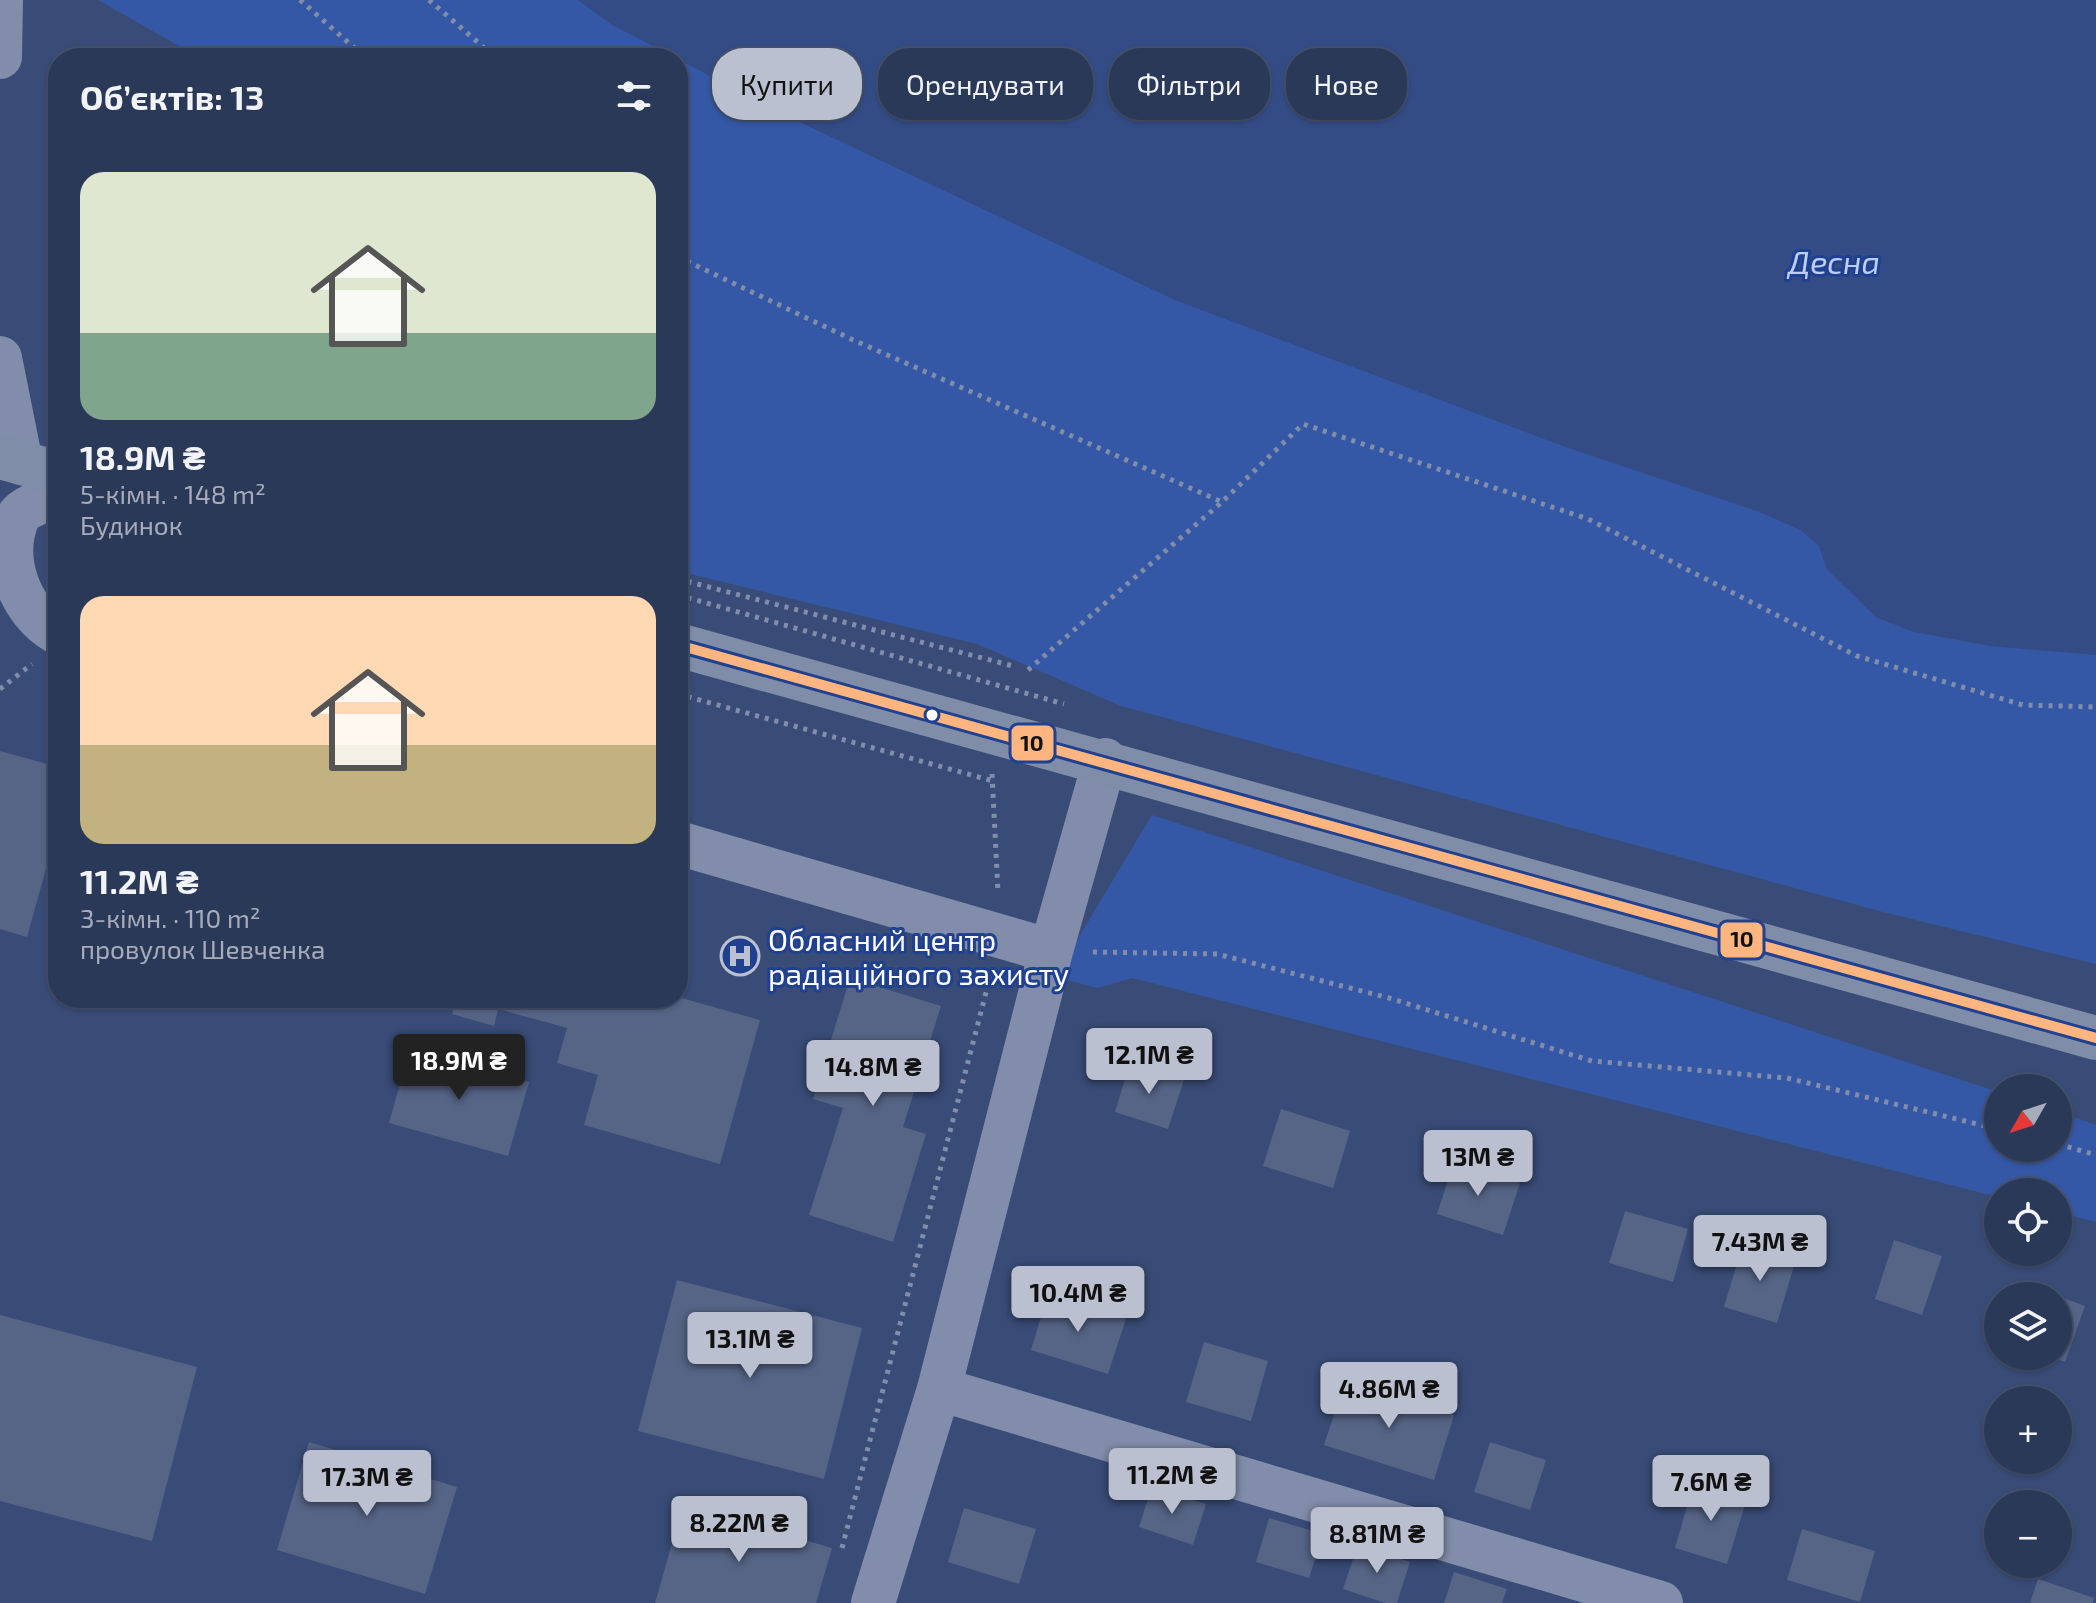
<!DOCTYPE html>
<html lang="uk">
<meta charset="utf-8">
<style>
body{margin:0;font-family:"Exo 2",sans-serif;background:#374462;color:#f1f3f6;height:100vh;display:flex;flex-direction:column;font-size:30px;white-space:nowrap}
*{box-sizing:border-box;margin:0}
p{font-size:26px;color:#a6acba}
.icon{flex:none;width:44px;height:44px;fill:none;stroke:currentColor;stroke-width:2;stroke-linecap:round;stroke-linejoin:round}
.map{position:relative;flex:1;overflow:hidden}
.details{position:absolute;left:48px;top:48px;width:640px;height:960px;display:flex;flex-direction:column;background:#2b3959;border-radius:32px;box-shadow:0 2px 6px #0004,0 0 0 2px #47536f}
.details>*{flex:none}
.hud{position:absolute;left:712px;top:48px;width:760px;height:72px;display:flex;gap:16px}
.needle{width:52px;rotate:231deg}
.controls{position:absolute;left:1984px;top:1074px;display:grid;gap:16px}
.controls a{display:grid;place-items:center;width:88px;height:88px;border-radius:50%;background:#2b3959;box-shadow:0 2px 6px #0004,0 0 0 2px #47536f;font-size:40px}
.price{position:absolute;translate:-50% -68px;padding:0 18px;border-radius:8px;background:#bac0cf;color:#111;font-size:26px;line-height:52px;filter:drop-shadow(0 2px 4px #0008)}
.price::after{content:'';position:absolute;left:50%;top:48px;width:24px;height:18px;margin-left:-12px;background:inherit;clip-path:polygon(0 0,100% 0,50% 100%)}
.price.on{background:#222;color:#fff}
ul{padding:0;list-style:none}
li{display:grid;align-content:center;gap:16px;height:424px;padding:0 32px}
li span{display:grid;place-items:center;height:248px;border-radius:24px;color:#555}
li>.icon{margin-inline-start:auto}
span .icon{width:144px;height:144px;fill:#fffc;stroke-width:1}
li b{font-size:34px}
h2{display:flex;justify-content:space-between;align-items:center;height:96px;padding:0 32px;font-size:34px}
.tag{padding:0 28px;border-radius:32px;background:#2b3959;box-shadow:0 2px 6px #0004,0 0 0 2px #47536f;font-size:28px;line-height:72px}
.tag.on{background:#bac0cf;color:#111}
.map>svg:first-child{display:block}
.green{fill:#3558a6}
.water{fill:#344c86}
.building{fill:#566486}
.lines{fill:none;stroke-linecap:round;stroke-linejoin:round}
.path{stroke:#818daa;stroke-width:5;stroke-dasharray:4 6;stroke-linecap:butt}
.minor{stroke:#818daa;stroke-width:44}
.major{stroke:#808da9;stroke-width:44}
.bus-1-casing{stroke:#204190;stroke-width:16}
.bus-1{stroke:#ffb580;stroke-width:10}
.bus-dot{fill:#fff;stroke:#204190;stroke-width:3}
.labels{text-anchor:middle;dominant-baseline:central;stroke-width:6;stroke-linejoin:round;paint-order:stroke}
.poi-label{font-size:30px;fill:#fff;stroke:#204190;text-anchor:start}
.water-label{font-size:32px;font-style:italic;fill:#bdcef4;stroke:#204190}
.line-badge{stroke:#204190;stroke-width:3}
.pale-badge-label{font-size:22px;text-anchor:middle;font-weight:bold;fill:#111}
</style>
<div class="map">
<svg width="2096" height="1603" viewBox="0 0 2096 1603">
<rect width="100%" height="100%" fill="#394c77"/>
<!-- green -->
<path class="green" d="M98,0H578L611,24L676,58H200Z
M678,59L781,113L1175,300L1566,447L1760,512L1801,530L1819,546L1827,569L1876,617L1914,632L2096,655V964L1887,913L1121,706L977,644L678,571Z
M1152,815L1998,1092V1148H2058V1112L2096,1125V1222L2058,1212V1192H1998V1197L1132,978L1098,988L1055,977Z"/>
<!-- water -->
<path class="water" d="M578,0H2096V655L1990,646L1914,632L1876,617L1827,569L1819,546L1801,530L1760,512L1566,447L1175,300L781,113L611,24Z"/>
<!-- building -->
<path class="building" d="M56,295H58V364L46,362Z
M0,751L58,767V860L49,858L27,937L0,929Z
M850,978L941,1006L903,1127L926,1134L893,1242L809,1215L843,1108L813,1099Z
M678,997L760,1020L720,1164L584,1125L598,1075L557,1063L567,1028L498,1009L494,1026L452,1014L456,998Z
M410,1048L529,1082L508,1156L389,1123Z
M1130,1063L1184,1080L1168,1129L1115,1112Z
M1281,1109L1350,1131L1333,1188L1263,1166Z
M1454,1162L1520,1183L1503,1235L1437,1214Z
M1625,1211L1688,1229L1673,1282L1609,1263Z
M1894,1240L1942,1256L1922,1315L1875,1299Z
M1743,1243L1796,1259L1777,1323L1724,1307Z
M677,1280L862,1328L824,1479L638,1431Z
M1048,1294L1126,1319L1108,1374L1031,1350Z
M2058,1296L2085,1306L2065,1362L2049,1356H2058Z
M0,1315L197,1367L152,1541L0,1501Z
M1204,1342L1268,1361L1251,1421L1186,1402Z
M1345,1381L1454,1415L1434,1480L1324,1445Z
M309,1442L457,1487L425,1594L277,1550Z
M1490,1442L1546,1460L1530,1510L1474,1492Z
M1694,1482L1747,1498L1727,1564L1675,1548Z
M1152,1486L1206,1504L1193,1545L1139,1527Z
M683,1505L832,1548L816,1603H655Z
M964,1508L1036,1529L1019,1584L948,1562Z
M1269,1518L1323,1534L1309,1578L1256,1562Z
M1802,1529L1875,1551L1860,1602L1787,1580Z
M1358,1544L1410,1562L1397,1603H1385L1343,1589Z
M1454,1572L1507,1589L1502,1603H1444Z
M2038,1579L2094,1598L2093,1603H2030Z"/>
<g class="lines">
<!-- path -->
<path class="path" d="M300,0L366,58
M429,0L496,58
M678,257L851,339L1222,502
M678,579L1013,666
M678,595L1064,704
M1028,670L1222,502L1303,424L1588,519L1857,656L2023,705L2096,707
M0,689L32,664
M678,694L993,781
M992,774L998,892
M1093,952L1217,954L1389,998L1592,1061L1787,1078L1998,1129
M2058,1144L2096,1155
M842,1548L990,977"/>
<!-- minor -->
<path class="minor" d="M0,57L1,0
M0,358L21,463
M58,495C46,501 27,505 19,515C0,557 18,610 58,633
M678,843L1051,951
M939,1389L1661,1603
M873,1603L939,1389L1051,951L1105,760"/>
<!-- major -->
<path class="major" d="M0,457L58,473
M678,645L2096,1038"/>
<defs>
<path id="bus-1" d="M678,645L2096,1038"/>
</defs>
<!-- bus-1 casing -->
<use href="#bus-1" class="bus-1-casing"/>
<!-- bus-1 -->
<use href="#bus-1" class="bus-1"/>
</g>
<!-- icons -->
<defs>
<symbol id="hospital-ring" viewBox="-11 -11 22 22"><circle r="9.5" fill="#204190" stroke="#bac0cf" stroke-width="1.5"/><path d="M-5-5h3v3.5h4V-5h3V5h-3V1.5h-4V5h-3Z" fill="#bac0cf"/></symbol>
</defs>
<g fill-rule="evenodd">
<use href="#hospital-ring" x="718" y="934" width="44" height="44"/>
</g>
<!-- markers -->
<circle class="bus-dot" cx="932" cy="715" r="7"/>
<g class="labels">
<!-- poi labels -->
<g class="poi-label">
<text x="768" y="939">Обласний центр<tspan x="768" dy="34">радіаційного захисту</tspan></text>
</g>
<!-- water labels -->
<g class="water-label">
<text x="1834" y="261">Десна</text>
</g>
</g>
<g class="line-badge">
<rect x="1010" y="724" width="45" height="38" rx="8" fill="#ffb580"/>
<rect x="1719" y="921" width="45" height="38" rx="8" fill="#ffb580"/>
</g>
<g class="pale-badge-label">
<text x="1032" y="751">10</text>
<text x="1742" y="947">10</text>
</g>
</svg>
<div class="controls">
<a><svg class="needle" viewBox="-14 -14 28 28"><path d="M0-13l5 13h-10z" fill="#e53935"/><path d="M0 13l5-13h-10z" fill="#a6acba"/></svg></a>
<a><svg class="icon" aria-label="locate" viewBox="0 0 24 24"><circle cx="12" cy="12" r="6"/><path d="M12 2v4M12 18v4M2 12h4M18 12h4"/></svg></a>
<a><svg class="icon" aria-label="layers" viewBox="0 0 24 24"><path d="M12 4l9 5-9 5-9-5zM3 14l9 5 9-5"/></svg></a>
<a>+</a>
<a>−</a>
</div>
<b class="price" style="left:1149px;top:1096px">12.1M ₴</b>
<b class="price on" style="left:459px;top:1102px">18.9M ₴</b>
<b class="price" style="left:873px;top:1108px">14.8M ₴</b>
<b class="price" style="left:1478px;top:1198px">13M ₴</b>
<b class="price" style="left:1760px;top:1283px">7.43M ₴</b>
<b class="price" style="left:1078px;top:1334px">10.4M ₴</b>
<b class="price" style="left:750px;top:1380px">13.1M ₴</b>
<b class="price" style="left:1389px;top:1430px">4.86M ₴</b>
<b class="price" style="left:1172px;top:1516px">11.2M ₴</b>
<b class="price" style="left:367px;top:1518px">17.3M ₴</b>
<b class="price" style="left:1711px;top:1523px">7.6M ₴</b>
<b class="price" style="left:739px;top:1564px">8.22M ₴</b>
<b class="price" style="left:1377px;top:1575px">8.81M ₴</b>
<div class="hud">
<a class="tag on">Купити</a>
<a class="tag">Орендувати</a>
<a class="tag">Фільтри</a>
<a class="tag">Нове</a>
</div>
<section class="details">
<h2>Об’єктів: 13<svg class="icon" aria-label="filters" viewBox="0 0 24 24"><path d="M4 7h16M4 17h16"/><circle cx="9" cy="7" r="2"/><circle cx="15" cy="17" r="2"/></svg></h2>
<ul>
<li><span style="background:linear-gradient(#dfe7d0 65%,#7fa58c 0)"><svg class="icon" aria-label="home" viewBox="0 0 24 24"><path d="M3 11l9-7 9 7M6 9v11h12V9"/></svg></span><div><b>18.9M ₴</b><p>5-кімн. · 148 m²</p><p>Будинок</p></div></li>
<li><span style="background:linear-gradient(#ffd9b3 60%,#c2b280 0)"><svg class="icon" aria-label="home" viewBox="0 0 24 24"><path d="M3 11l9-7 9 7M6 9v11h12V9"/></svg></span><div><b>11.2M ₴</b><p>3-кімн. · 110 m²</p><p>провулок Шевченка</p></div></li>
</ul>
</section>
</div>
